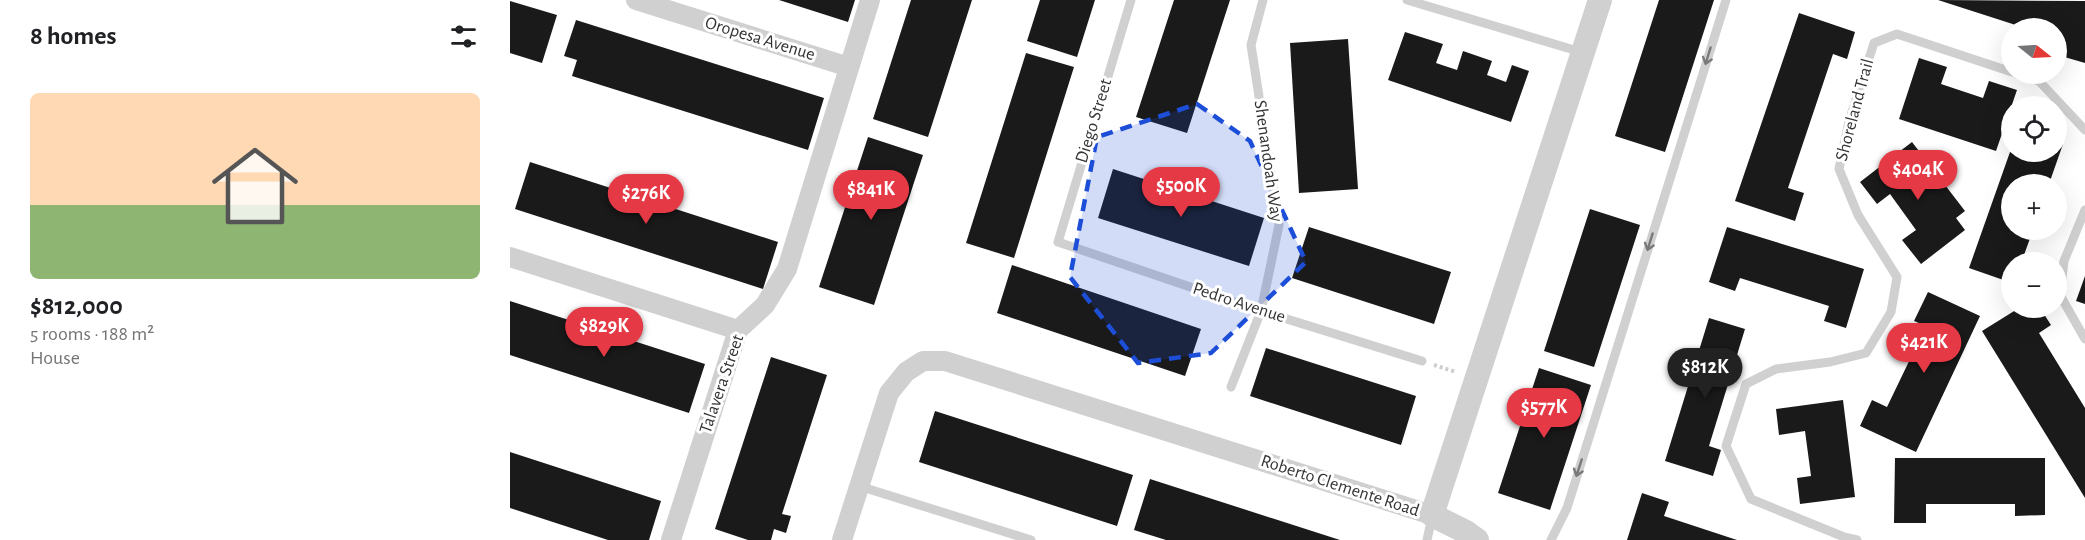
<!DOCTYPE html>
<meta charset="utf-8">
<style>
body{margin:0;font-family:"Alegreya Sans",sans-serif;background:#f2f2f2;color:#202124;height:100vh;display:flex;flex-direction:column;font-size:22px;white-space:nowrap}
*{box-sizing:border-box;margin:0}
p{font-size:20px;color:#757577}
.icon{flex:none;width:33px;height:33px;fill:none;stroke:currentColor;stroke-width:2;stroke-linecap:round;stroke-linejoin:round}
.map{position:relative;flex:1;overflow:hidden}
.details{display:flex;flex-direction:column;background:#fff;width:510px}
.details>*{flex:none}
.needle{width:39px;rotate:108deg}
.tools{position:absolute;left:1491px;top:18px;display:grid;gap:12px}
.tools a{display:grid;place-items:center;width:66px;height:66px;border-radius:50%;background:#fff;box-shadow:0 6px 24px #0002;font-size:30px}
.price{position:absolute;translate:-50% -51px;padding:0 14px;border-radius:21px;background:#e63946;color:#fff;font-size:20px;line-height:39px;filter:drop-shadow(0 2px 3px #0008)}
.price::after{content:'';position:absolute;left:50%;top:36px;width:18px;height:14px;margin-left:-9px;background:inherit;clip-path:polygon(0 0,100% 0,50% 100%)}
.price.selected{background:#222;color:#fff}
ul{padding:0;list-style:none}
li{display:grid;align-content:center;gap:12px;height:318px;padding:0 30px}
li span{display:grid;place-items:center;height:186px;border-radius:9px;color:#555}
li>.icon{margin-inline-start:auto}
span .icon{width:108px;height:108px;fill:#fffc;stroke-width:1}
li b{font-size:26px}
h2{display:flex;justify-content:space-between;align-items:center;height:72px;padding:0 30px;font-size:26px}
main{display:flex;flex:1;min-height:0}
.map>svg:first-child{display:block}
.building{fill:#1a1a1a}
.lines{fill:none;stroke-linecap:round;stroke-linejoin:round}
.path{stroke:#cdcdcd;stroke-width:4;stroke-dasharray:3 3;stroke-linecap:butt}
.service{stroke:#d0d0d0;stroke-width:9}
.minor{stroke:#d0d0d0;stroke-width:20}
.tertiary{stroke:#d0d0d0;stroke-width:24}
.oneway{stroke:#7a7a7a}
.marked{fill:#1d4ed8;fill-opacity:0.2;stroke:#1d4ed8;stroke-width:4.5;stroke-dasharray:12 8;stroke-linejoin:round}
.labels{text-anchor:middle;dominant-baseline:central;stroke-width:6;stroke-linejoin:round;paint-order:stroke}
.street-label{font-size:18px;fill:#333;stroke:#fff}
</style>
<main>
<section class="details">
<h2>8 homes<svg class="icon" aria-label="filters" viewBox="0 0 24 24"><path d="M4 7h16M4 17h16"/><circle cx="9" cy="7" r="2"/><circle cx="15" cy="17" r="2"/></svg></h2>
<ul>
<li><span style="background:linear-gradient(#ffd9b3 60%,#8fb573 0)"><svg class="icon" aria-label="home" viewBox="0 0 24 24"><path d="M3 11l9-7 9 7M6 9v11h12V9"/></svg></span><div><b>$812,000</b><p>5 rooms · 188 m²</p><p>House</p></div></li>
</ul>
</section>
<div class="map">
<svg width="1575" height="540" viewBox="0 0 1575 540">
<rect width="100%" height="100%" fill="#fff"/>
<!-- building -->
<path class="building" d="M269,0H345L338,22Z
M401,0H462L418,137L363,119Z
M530,0H585L567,57L517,41Z
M664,0H720L677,133L626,117Z
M1149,0H1204L1155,152L1105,136Z
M1428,0L1575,1V63L1551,56L1556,42L1546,39V28H1515Z
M0,1L47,15L32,63L0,53Z
M1289,13L1345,32L1337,59L1323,54L1278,188L1294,193L1285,221L1225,201Z
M66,20L314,98L298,150L62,76L67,60L54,56Z
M895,32L933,44L926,63L947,70L953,51L982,61L977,75L996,82L1002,65L1019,71L1001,122L878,80Z
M838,39L848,189L789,193L780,43Z
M516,53L564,67L504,258L456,243Z
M1409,58L1437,67L1431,84L1473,98L1479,81L1507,90L1486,151L1389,119Z
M358,137L413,155L364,305L309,287Z
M1546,141L1553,144L1539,184H1502V230H1523L1514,255L1526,259L1525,262H1502V283L1459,268L1500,152H1546Z
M1402,142L1455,211L1446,218L1455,230L1411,264L1392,240L1406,230L1380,194L1367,204L1350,182Z
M20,162L268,242L253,289L5,209Z
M603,169L754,218L739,266L588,218Z
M1080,209L1130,225L1084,367L1034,351Z
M799,227L941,272L924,324L782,278Z
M1217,227L1354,269L1336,328L1314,321L1319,306L1230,278L1225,291L1199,282Z
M502,265L691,329L675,376L487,313Z
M1575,276V304L1566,301Z
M1418,292L1470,316L1406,452L1350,426L1362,400L1377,407L1416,326L1404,321Z
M0,301L195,364L179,413L0,355Z
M1509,308H1530L1541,325L1529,333L1575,408V498L1472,331Z
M1199,318L1235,329L1199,446L1211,450L1203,476L1155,461Z
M756,348L906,396L891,445L740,396Z
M261,357L317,375L272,514L281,516L276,533L264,529L261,540H238L205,529Z
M1029,368L1081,385L1040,510L988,493Z
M1333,400L1345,497L1290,504L1287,478L1301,476L1295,431L1269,435L1266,409Z
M425,411L623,475L607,526L409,462Z
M0,452L151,501L139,540H98L0,508Z
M1385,458H1535V515L1505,516V504H1416V523H1384Z
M640,479L830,540H656L624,530Z
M1132,493L1159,502L1154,516L1227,540H1117Z"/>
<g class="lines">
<!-- path -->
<path class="path" d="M924,365L946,372"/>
<!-- service -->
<path class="service" d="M621,0L548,242L751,311L912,361
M897,0L1071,52
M1507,74L1529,81L1575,130
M1575,210L1554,261L1550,295L1575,339
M721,387L751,311L769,225L741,45L753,0
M349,486L521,540
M917,540L922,517
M1041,540L1057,508L1216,0
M1347,540L1334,537L1241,499L1216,446L1236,384L1266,369L1320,362L1356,353L1381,312L1387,277L1348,215L1329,169L1339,121L1364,43L1387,34L1502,72"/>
<!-- minor -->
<path class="minor" d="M126,0L339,67
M0,257L228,330
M161,540L228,330L255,305L277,269L360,0
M332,540L379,393L396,372L413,361H435L922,515"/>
<!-- tertiary -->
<path class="tertiary" d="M967,540L956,532L922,515L1090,0"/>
</g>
<!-- one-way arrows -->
<defs><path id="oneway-shaft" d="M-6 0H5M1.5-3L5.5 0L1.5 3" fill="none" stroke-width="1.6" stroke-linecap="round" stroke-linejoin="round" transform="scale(1.5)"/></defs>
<g class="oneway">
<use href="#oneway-shaft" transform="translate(1198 56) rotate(107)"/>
<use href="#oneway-shaft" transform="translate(1140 242) rotate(107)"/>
<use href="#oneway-shaft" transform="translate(1069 468) rotate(108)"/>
</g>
<!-- marked area -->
<path class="marked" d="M687,104L740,141L796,262L701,353L628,363L560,277L587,137Z"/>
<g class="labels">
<!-- street labels -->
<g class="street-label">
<text transform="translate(250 39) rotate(17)">Oropesa Avenue</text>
<text transform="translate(1345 110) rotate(-75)">Shoreland Trail</text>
<text transform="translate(584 121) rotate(-73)">Diego Street</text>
<text transform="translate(758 161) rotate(82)">Shenandoah Way</text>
<text transform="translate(729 303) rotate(18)">Pedro Avenue</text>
<text transform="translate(212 384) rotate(-71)">Talavera Street</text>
<text transform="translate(830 486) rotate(18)">Roberto Clemente Road</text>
</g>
</g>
</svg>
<div class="tools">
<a><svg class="needle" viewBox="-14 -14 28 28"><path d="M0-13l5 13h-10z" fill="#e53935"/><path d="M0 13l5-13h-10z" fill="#757577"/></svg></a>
<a><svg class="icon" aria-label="locate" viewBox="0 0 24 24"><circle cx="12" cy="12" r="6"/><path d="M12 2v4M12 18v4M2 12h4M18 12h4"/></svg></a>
<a>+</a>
<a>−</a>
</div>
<b class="price" style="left:1408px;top:201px">$404K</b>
<b class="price" style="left:671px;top:218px">$500K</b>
<b class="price" style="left:361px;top:221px">$841K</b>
<b class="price" style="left:136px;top:225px">$276K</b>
<b class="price" style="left:94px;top:358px">$829K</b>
<b class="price" style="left:1414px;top:374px">$421K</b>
<b class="price selected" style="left:1195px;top:399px">$812K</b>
<b class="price" style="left:1034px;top:439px">$577K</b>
</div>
</main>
